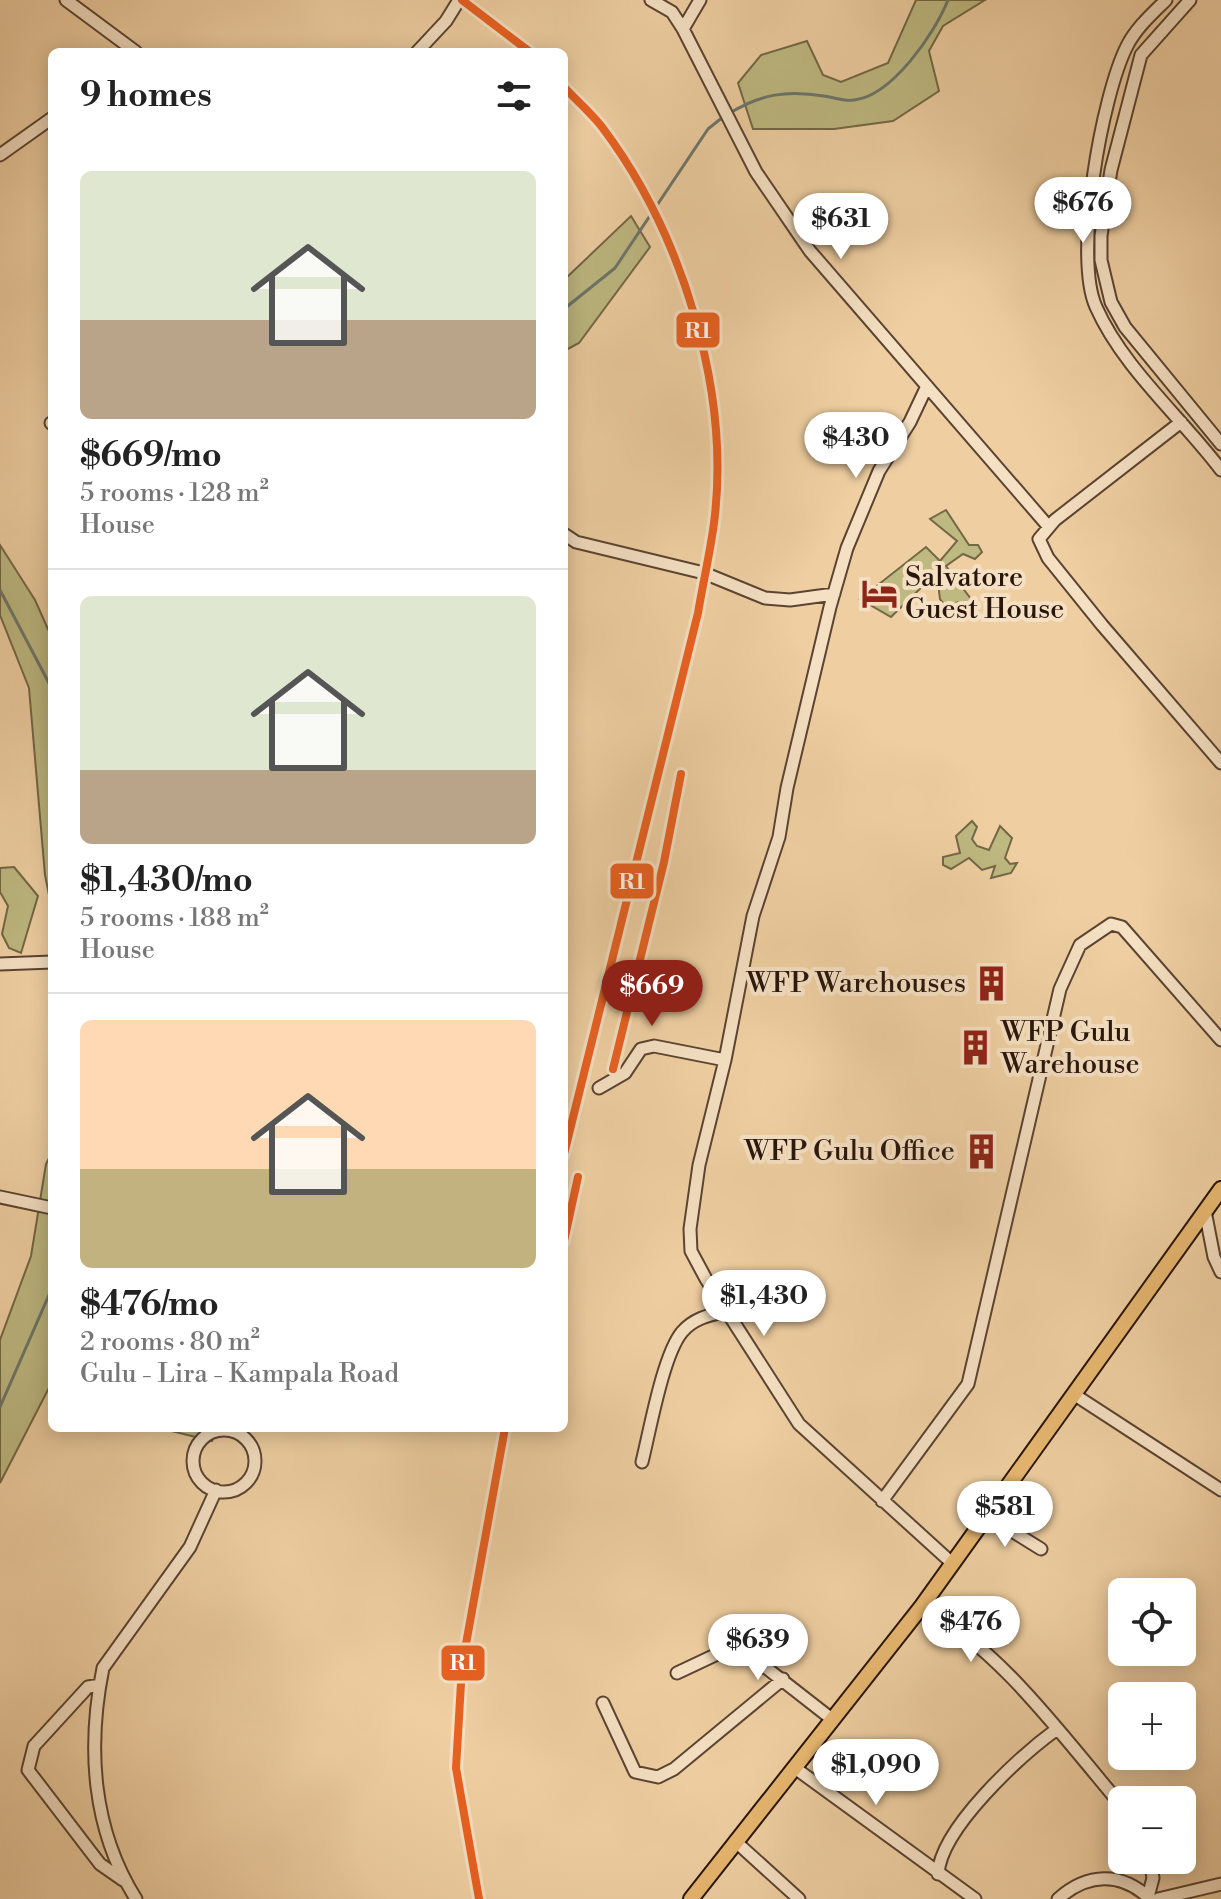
<!DOCTYPE html>
<meta charset="utf-8">
<style>
body{margin:0;font-family:"Libre Bodoni",serif;background:#f6f6f6;color:#222;height:100vh;display:flex;flex-direction:column;font-size:30px;white-space:nowrap}
*{box-sizing:border-box;margin:0}
p{font-size:26px;color:#767676}
.icon{flex:none;width:44px;height:44px;fill:none;stroke:currentColor;stroke-width:2;stroke-linecap:round;stroke-linejoin:round}
.map{position:relative;flex:1;overflow:hidden}
.panel{position:absolute;left:48px;top:48px;width:520px;height:1384px;display:flex;flex-direction:column;background:#fff;border-radius:12px;box-shadow:0 4px 20px #0003}
.panel>*{flex:none}
.controls{position:absolute;left:1108px;top:1578px;display:grid;gap:16px}
.controls a{display:grid;place-items:center;width:88px;height:88px;border-radius:12px;background:#fff;box-shadow:0 4px 20px #0003;font-size:40px}
.price{position:absolute;translate:-50% -68px;padding:0 18px;border-radius:28px;background:#fff;color:#222;font-size:26px;line-height:52px;filter:drop-shadow(0 2px 4px #0008)}
.price::after{content:'';position:absolute;left:50%;top:48px;width:24px;height:18px;margin-left:-12px;background:inherit;clip-path:polygon(0 0,100% 0,50% 100%)}
.price.on{background:#8f2418;color:#fff}
ul{padding:0;list-style:none}
li{display:grid;align-content:center;gap:16px;height:424px;padding:0 32px}
li+li{border-top:2px solid #e0e0e0}
li span{display:grid;place-items:center;height:248px;border-radius:12px;color:#555}
li>.icon{margin-inline-start:auto}
span .icon{width:144px;height:144px;fill:#fffc;stroke-width:1}
li b{font-size:34px}
h2{display:flex;justify-content:space-between;align-items:center;height:96px;padding:0 32px;font-size:34px}
.map>svg:first-child{display:block}
.green{fill:#beb981;stroke:#736746;stroke-width:2}
.lines{fill:none;stroke-linecap:round;stroke-linejoin:round}
.stream{stroke:#6c766b;stroke-width:3}
.minor-casing{stroke:#5a4432;stroke-width:15}
.major-casing{stroke:#28150c;stroke-width:18}
.minor{stroke:#f5e0c3;stroke-width:11}
.major{stroke:#e8b871;stroke-width:14}
.rail-1-casing{stroke:#f5e0c3;stroke-width:14}
.rail-1{stroke:#e86121;stroke-width:8}
.labels{text-anchor:middle;dominant-baseline:central;stroke-width:8;stroke-linejoin:round;paint-order:stroke}
.poi-label{font-size:28px;fill:#28150c;stroke:#f5e0c3;text-anchor:start}
.line-badge{stroke:#f5e0c3;stroke-width:3}
.badge-label{font-size:22px;text-anchor:middle;font-weight:bold;fill:#fff}
</style>
<div class="map">
<svg width="1221" height="1899" viewBox="0 0 1221 1899">
<rect width="100%" height="100%" fill="#efcfa2"/>
<filter id="stains"><feTurbulence type="fractalNoise" baseFrequency=".0025" numOctaves="4"/><feColorMatrix values="0 0 0 0 .2 0 0 0 0 .09 0 0 0 0 .02 0 0 0 .5 -.17"/></filter>
<radialGradient id="worn" r=".72"><stop offset=".6" stop-color="#630" stop-opacity="0"/><stop offset="1" stop-color="#630" stop-opacity=".3"/></radialGradient>
<!-- green -->
<path class="green" d="M916,0H985L943,26L929,51L939,91L893,121L834,129H753L738,83L761,55L807,41L823,75L841,82L888,63Z
M631,216L650,247L579,343L564,351V280Z
M946,510L969,545H978L982,552L975,559L963,554L946,566L974,603L967,610L958,602L948,609L940,599L938,583L931,578L891,617L860,599L926,547L940,561L957,541L930,519Z
M0,545L35,600L52,638V910L45,875L29,688L0,615Z
M972,821L977,827L972,839L977,846L989,850L1000,826L1012,838L1005,858L1010,864L1017,863L1011,873L991,878L995,866L982,870L969,858L951,869L943,865V857L960,853L956,836Z
M14,867L38,896L21,953L9,948L2,934L8,906L0,892V868Z
M52,1152V1382L0,1483V1340L31,1256L46,1164Z
M170,1428H218L212,1441L171,1431Z"/>
<g class="lines">
<!-- stream -->
<path class="stream" d="M730,113C761,94 787,90 824,96C833,97 845,102 854,100C892,96 935,33 948,0
M564,309L615,268L708,129L723,117
M0,590L50,685L52,703
M0,1407L52,1288"/>
<defs>
<path id="minor" d="M66,0L136,52
M651,0L672,12L683,29L756,172L810,251L1048,526
M1166,0C1152,14 1136,28 1127,46C1102,95 1073,256 1096,307C1123,368 1181,417 1221,470
M1190,0L1141,55L1111,170L1101,236V260L1111,302L1125,327L1221,444
M683,29L700,0
M417,52L446,21L459,0
M0,155L52,118
M927,386L910,422L879,471L847,548L830,607L787,788L779,837L753,916L725,1060L699,1165L690,1229L691,1251L706,1279L799,1424L953,1564
M1181,422L1055,520L1039,539L1048,558L1102,625L1221,763
M51,423L52,424
M564,534L576,542L704,573L765,598L790,600L834,594
M0,964L52,962
M599,1088L625,1073L641,1049L654,1046L725,1060
M0,1197L52,1208
M1205,1211L1214,1257L1221,1272
M1075,1395L1221,1490
M193 1461a31 31 0 1 1 62 0a31 31 0 1 1-62 0Z
M642,1462C650,1430 663,1355 682,1332C694,1318 710,1315 726,1311
M882,1501L968,1384L1060,989L1080,945L1111,924L1122,927L1221,1040
M988,1516L1041,1549
M922,1606C1003,1652 1062,1736 1122,1806
M677,1673L730,1648L742,1649L833,1720
M100,1685L88,1687L34,1746L28,1770L100,1864L123,1880
M603,1703L635,1772L658,1777L674,1769L783,1679
M795,1768L975,1899
M735,1841L799,1899
M938,1874C941,1828 1020,1756 1057,1729
M1148,1897L1153,1878L1150,1860
M136,1899C92,1829 87,1747 103,1668L190,1547L216,1490
M1058,1899C1087,1873 1121,1871 1150,1899
M1158,1899L1221,1884"/>
<path id="major" d="M691,1899L922,1606L1221,1189"/>
</defs>
<!-- minor casing -->
<use href="#minor" class="minor-casing"/>
<!-- major casing -->
<use href="#major" class="major-casing"/>
<!-- minor -->
<use href="#minor" class="minor"/>
<!-- major -->
<use href="#major" class="major"/>
<defs>
<path id="rail-1" d="M462,0L530,52
M564,87C576,100 591,113 602,127C682,233 731,391 714,523C710,553 703,583 698,613L564,1154
M613,1069L664,862L681,774
M564,1241L578,1177
M479,1899L456,1768L462,1666L505,1428"/>
</defs>
<!-- rail-1 casing -->
<use href="#rail-1" class="rail-1-casing"/>
<!-- rail-1 -->
<use href="#rail-1" class="rail-1"/>
</g>
<!-- icons -->
<defs>
<symbol id="hotel-bare" viewBox="-9 -9 18 18"><path d="M-6-4.5h1.5V1H6V5H4.5V3h-9V5H-6ZM-4 0a1.8 1.8 0 1 1 3.6 0ZM.5 0V-2.5h3Q6-2.5 6 0Z" fill="#8f2418" stroke="#f5e0c3" stroke-width="2.5" paint-order="stroke"/></symbol>
<symbol id="building-bare" viewBox="-9 -9 18 18"><path d="M-4-6H4V6H1V3H-1V6H-4ZM-2.5-4.3h1.7v1.8h-1.7ZM.8-4.3h1.7v1.8H.8ZM-2.5-1h1.7V.8h-1.7ZM.8-1h1.7V.8H.8Z" fill="#8f2418" stroke="#f5e0c3" stroke-width="2.5" paint-order="stroke"/></symbol>
</defs>
<g fill-rule="evenodd">
<use href="#hotel-bare" x="854" y="568" width="51" height="51"/>
<use href="#building-bare" x="966" y="958" width="51" height="51"/>
<use href="#building-bare" x="950" y="1022" width="51" height="51"/>
<use href="#building-bare" x="956" y="1126" width="51" height="51"/>
</g>
<g class="labels">
<!-- poi labels -->
<g class="poi-label">
<text x="905" y="577">Salvatore<tspan x="905" dy="32">Guest House</tspan></text>
<text x="966" y="983" text-anchor="end">WFP Warehouses</text>
<text x="1001" y="1032">WFP Gulu<tspan x="1001" dy="32">Warehouse</tspan></text>
<text x="955" y="1151" text-anchor="end">WFP Gulu Office</text>
</g>
</g>
<g class="line-badge">
<rect x="675" y="311" width="46" height="38" rx="8" fill="#e86121"/>
<rect x="609" y="862" width="46" height="38" rx="8" fill="#e86121"/>
<rect x="440" y="1644" width="46" height="38" rx="8" fill="#e86121"/>
</g>
<g class="badge-label">
<text x="698" y="338">R1</text>
<text x="632" y="889">R1</text>
<text x="463" y="1670">R1</text>
</g>
<rect width="100%" height="100%" filter="url(#stains)"/>
<rect width="100%" height="100%" fill="url(#worn)"/>
</svg>
<div class="controls">
<a><svg class="icon" aria-label="locate" viewBox="0 0 24 24"><circle cx="12" cy="12" r="6"/><path d="M12 2v4M12 18v4M2 12h4M18 12h4"/></svg></a>
<a>+</a>
<a>−</a>
</div>
<b class="price" style="left:1083px;top:245px">$676</b>
<b class="price" style="left:841px;top:261px">$631</b>
<b class="price" style="left:856px;top:480px">$430</b>
<b class="price on" style="left:652px;top:1028px">$669</b>
<b class="price" style="left:764px;top:1338px">$1,430</b>
<b class="price" style="left:1005px;top:1549px">$581</b>
<b class="price" style="left:971px;top:1664px">$476</b>
<b class="price" style="left:758px;top:1682px">$639</b>
<b class="price" style="left:876px;top:1807px">$1,090</b>
<section class="panel">
<h2>9 homes<svg class="icon" aria-label="filters" viewBox="0 0 24 24"><path d="M4 7h16M4 17h16"/><circle cx="9" cy="7" r="2"/><circle cx="15" cy="17" r="2"/></svg></h2>
<ul>
<li><span style="background:linear-gradient(#dfe7d0 60%,#b9a48a 0)"><svg class="icon" aria-label="home" viewBox="0 0 24 24"><path d="M3 11l9-7 9 7M6 9v11h12V9"/></svg></span><div><b>$669/mo</b><p>5 rooms · 128 m²</p><p>House</p></div></li>
<li><span style="background:linear-gradient(#dfe7d0 70%,#b9a48a 0)"><svg class="icon" aria-label="home" viewBox="0 0 24 24"><path d="M3 11l9-7 9 7M6 9v11h12V9"/></svg></span><div><b>$1,430/mo</b><p>5 rooms · 188 m²</p><p>House</p></div></li>
<li><span style="background:linear-gradient(#ffd9b3 60%,#c2b280 0)"><svg class="icon" aria-label="home" viewBox="0 0 24 24"><path d="M3 11l9-7 9 7M6 9v11h12V9"/></svg></span><div><b>$476/mo</b><p>2 rooms · 80 m²</p><p>Gulu - Lira - Kampala Road</p></div></li>
</ul>
</section>
</div>
